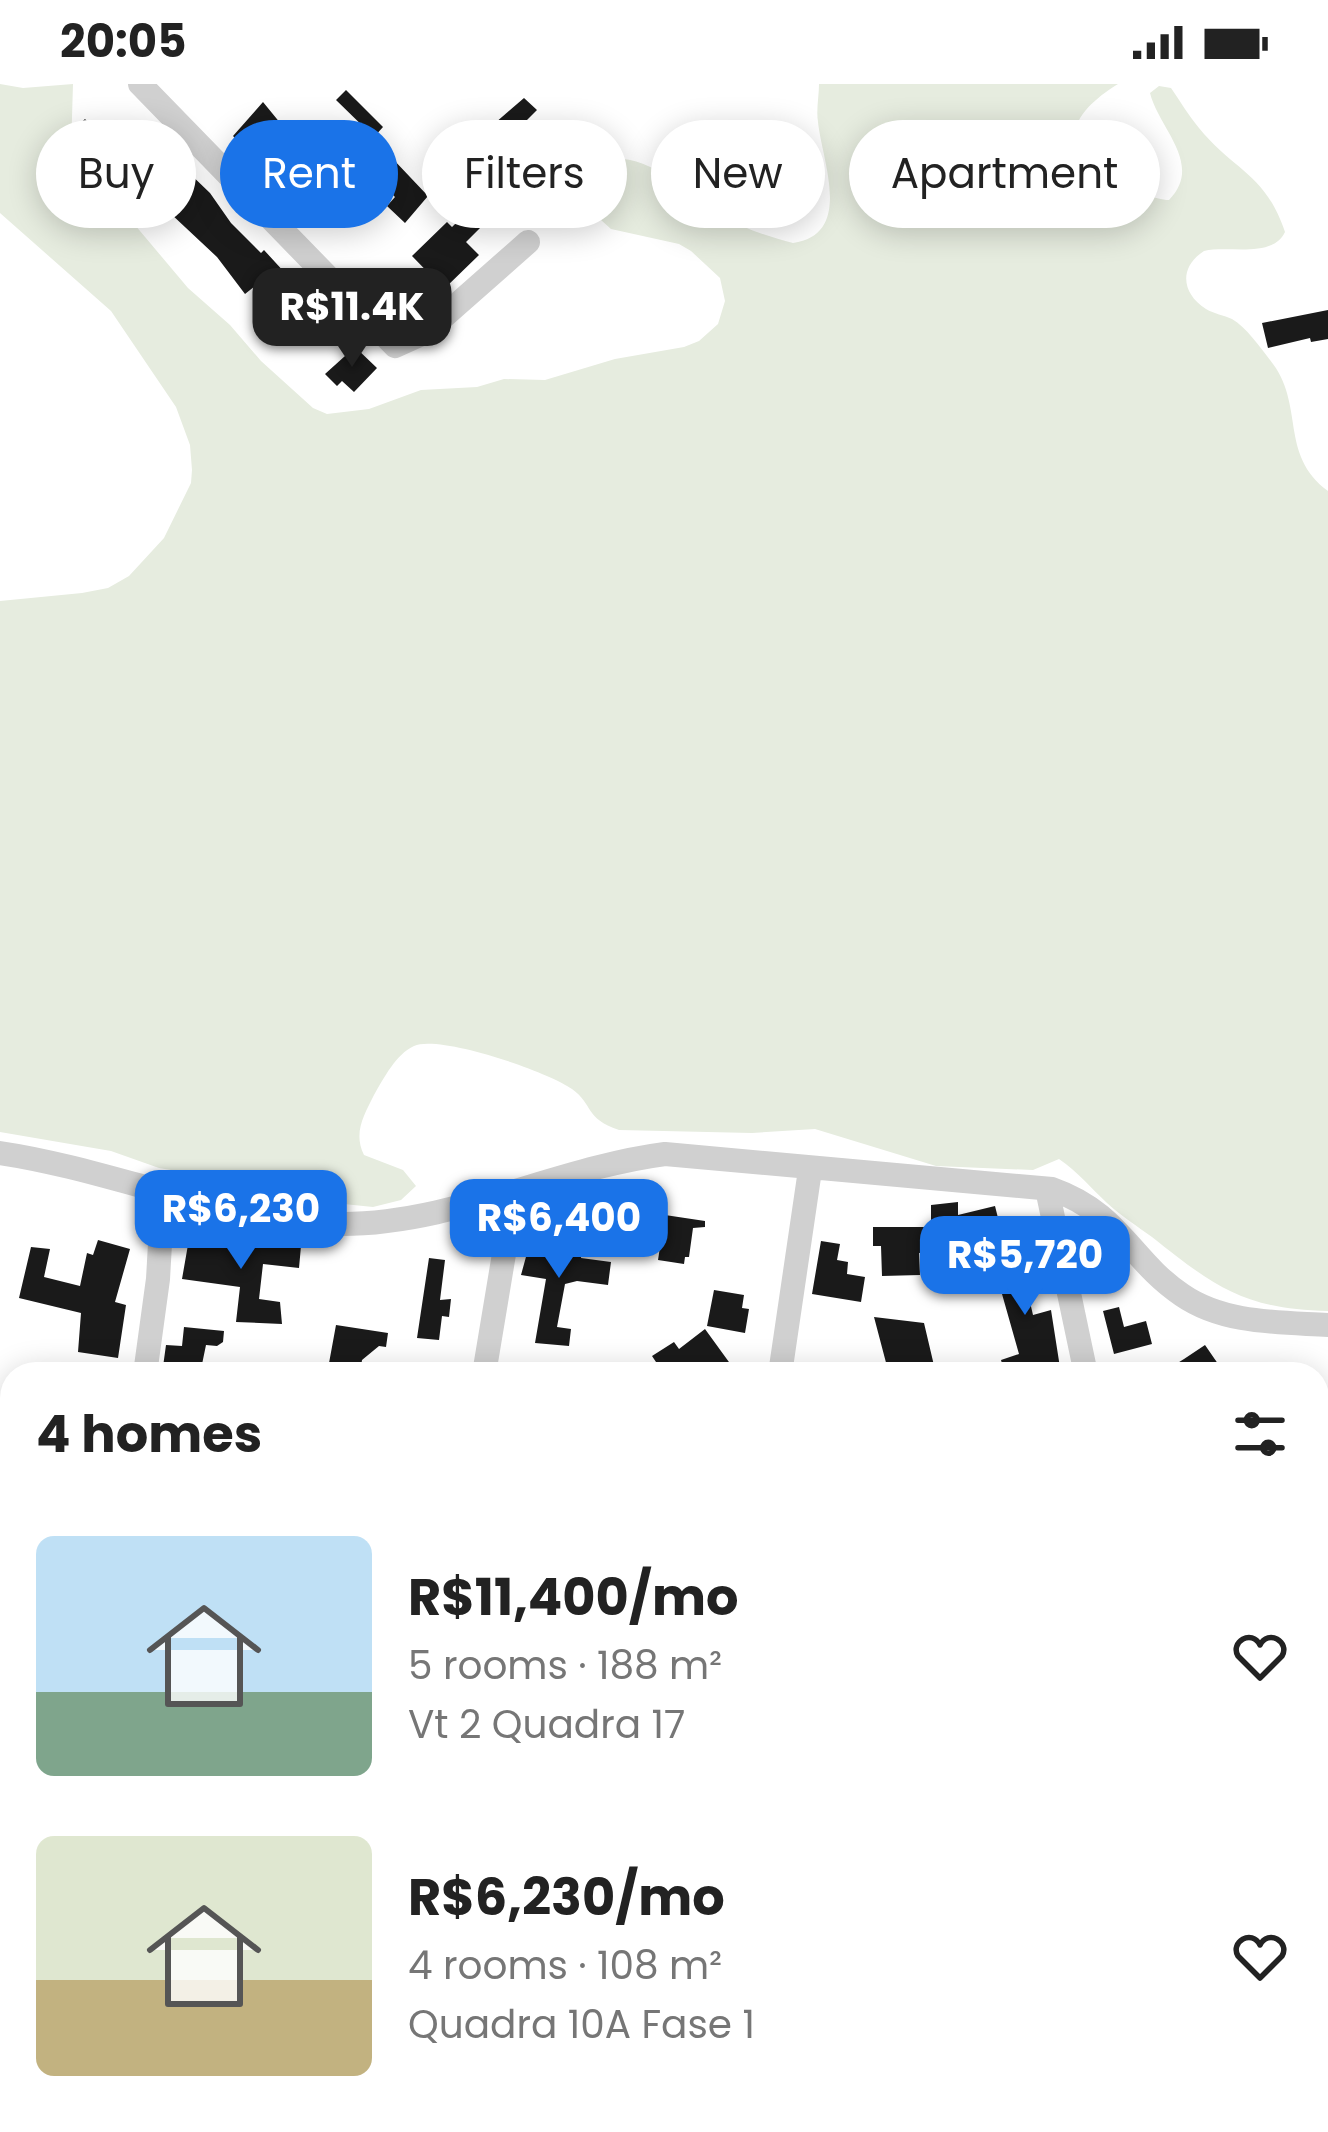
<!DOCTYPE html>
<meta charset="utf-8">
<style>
body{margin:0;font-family:Poppins,sans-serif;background:#f2f2f2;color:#222;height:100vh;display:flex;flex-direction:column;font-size:45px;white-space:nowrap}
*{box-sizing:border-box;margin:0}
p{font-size:39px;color:#767676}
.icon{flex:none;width:66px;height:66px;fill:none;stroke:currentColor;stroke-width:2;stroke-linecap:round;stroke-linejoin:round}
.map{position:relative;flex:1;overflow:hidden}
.drawer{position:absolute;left:0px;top:1278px;width:1329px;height:771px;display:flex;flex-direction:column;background:#fff;border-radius:36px 36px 0 0;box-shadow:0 6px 30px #0003}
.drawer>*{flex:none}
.guide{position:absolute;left:36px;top:36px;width:1257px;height:108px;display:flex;gap:24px}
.price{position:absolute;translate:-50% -102px;padding:0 27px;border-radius:24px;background:#1a73e8;color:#fff;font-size:39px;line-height:78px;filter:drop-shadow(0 3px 6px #0008)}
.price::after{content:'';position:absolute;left:50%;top:72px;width:36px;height:27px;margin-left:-18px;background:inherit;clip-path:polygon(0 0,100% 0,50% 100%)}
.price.current{background:#222;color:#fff}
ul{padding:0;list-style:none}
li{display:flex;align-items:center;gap:36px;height:300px;padding:0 36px}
li span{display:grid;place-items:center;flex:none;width:336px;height:240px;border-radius:18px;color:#555}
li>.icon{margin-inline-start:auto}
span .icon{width:144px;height:144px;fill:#fffc;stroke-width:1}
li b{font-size:51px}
h2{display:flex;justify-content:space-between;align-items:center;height:144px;padding:0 36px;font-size:51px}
.pill{padding:0 42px;border-radius:54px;background:#fff;box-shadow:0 6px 30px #0003;font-size:42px;line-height:108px}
.pill.current{background:#1a73e8;color:#fff}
.status{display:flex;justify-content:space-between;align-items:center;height:84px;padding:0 60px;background:#fff;direction:ltr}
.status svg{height:33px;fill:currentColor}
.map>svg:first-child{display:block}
.green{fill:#e6ecdf}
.building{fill:#1a1a1a}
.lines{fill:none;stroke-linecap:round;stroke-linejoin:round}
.minor{stroke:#d0d0d0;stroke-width:24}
</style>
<div class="status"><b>20:05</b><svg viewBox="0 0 49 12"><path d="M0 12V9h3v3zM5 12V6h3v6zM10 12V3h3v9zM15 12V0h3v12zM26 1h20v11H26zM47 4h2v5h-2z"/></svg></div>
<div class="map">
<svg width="1328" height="2048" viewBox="0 0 1328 2048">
<rect width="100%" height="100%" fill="#fff"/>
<!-- green -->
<path class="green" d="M0,0L23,4L73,0L71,67L77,78L108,109L188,204L230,241L261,277L313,324L327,330L369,325L421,306L477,303L504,295L545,296L615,275L684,263L699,257L718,240L725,217L720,194L691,167L679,160L611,145L581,118L579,107L602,75C651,68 683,107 721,131C742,144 769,153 793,159C854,150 822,77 818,38C816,26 819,12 819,0H1118C1103,9 1073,31 1076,51C1080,79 1143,116 1169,116C1204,80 1159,45 1150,9L1159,2L1171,4C1180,17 1189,32 1199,44C1234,87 1265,89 1285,148C1272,175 1229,161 1204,167C1179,183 1181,209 1206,225C1214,230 1224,231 1232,235C1246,243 1260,263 1270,276C1306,320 1278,370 1328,407V1227C1244,1225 1215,1203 1152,1153C1137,1142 1121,1132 1107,1119C1091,1104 1078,1088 1059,1075L1033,1086L936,1082L815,1045L752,1049L619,1046C584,1034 594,1021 572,1005C549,988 439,950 414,962C396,970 384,994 374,1011C364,1031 353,1049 364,1071L403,1086L416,1102L401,1116L373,1123L334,1119L243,1098L159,1084L111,1067L0,1048V517L82,509L108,504L129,492L164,454L191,399L192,386L190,361L176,323L111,227L0,129Z
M1328,1858V2048H1171L1181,2037H1317V1889Z"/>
<!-- building -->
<path class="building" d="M346,6L383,43L374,53L336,16Z
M524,14L537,26L491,72L495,75L483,86L450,54L465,40L469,44L477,36L487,46Z
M263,18L299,62L312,50L340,78L319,98L295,73L273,95L233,52Z
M85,35L121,73L134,62L144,73L161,62L210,109L231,139L261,169L264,166L286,190L289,186L301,198L298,202L328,239L310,257L259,199L245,210L217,173L170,129L186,114L164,90L142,111L114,80L90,96L61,56Z
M374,55L428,112L405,139L387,122L395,113L377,95L381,91L359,70Z
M465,130L480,144L466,158L479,171L444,205L412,172L447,138L452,143Z
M1328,226V255L1311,258L1310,254L1268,264L1262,239Z
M355,263L377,284L354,308L342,297L337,302L325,290Z
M958,1118V1131L995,1122L999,1138L957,1149V1167L919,1169L920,1191L882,1192L881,1162H873V1143H931V1121Z
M665,1131L705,1137V1143L693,1144L689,1173H685L684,1180L658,1176Z
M532,1151L583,1160L581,1174L611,1178L608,1201L577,1197L565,1200L557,1243L571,1245L569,1262L535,1259L546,1195L521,1191Z
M189,1155L301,1162L299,1184L263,1180L259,1215L280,1218L282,1240L236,1238L240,1203L182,1195Z
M98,1156L130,1165L115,1218L126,1221L118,1274L78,1268L81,1229L19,1214L31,1163L50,1165L44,1193L80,1202L87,1169L93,1171Z
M821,1157L840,1160L837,1176L848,1178L847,1190L865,1193L861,1218L812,1210Z
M1017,1170L1020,1181L1037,1177L1042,1196L1026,1201L1033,1231L1051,1226L1061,1290H1005L1001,1276L1019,1270L1002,1210L991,1208L988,1177Z
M429,1174L445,1176L440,1216L451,1215L449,1233L442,1232L439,1256L417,1254Z
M714,1206L744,1211L742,1224L749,1225L745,1249L707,1242Z
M1119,1223L1124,1243L1146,1237L1152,1260L1114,1270L1103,1227Z
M874,1233L924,1239L936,1290H889Z
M336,1241L388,1249L386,1263L379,1262L362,1276L360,1290H327Z
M184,1243L224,1247L223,1258L217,1262L206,1261L200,1290H162L166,1261L182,1262Z
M705,1245L734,1285L727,1290H664L652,1272L674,1258L679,1265Z
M1205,1261L1225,1290H1160L1184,1275Z"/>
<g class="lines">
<!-- minor -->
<path class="minor" d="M140,0L395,262L426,248L528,158
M0,1069C110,1085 232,1139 342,1140C453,1140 557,1084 665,1070L1052,1105C1120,1129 1130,1176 1182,1211C1224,1240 1279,1238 1328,1241
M1047,1105L1086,1290
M145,1290L158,1195L163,1107
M484,1290L514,1110
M780,1290L810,1086
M1317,1474H1328
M0,1553L12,1539
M0,1939L12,1934
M571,2037L608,2048
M845,2048L846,2037
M1149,2048L1151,2037"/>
</g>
</svg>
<b class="price current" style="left:352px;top:286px">R$11.4K</b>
<b class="price" style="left:241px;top:1188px">R$6,230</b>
<b class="price" style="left:559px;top:1197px">R$6,400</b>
<b class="price" style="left:1025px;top:1234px">R$5,720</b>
<div class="guide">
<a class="pill">Buy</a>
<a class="pill current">Rent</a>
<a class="pill">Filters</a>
<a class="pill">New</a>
<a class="pill">Apartment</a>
</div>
<section class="drawer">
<h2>4 homes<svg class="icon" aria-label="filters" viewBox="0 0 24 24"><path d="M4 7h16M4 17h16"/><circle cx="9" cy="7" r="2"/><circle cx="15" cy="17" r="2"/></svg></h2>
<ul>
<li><span style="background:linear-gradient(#bfe0f5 65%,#7fa58c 0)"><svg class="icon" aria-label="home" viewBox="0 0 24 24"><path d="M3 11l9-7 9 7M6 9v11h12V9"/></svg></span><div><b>R$11,400/mo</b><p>5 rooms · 188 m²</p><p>Vt 2 Quadra 17</p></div><svg class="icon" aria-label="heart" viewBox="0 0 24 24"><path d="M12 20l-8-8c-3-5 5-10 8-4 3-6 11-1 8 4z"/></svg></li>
<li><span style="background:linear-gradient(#dfe7d0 60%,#c2b280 0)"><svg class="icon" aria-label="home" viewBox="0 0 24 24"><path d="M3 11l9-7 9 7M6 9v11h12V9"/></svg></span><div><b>R$6,230/mo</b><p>4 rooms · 108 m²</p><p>Quadra 10A Fase 1</p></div><svg class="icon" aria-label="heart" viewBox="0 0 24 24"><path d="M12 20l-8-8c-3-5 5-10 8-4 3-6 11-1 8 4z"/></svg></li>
</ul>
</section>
</div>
